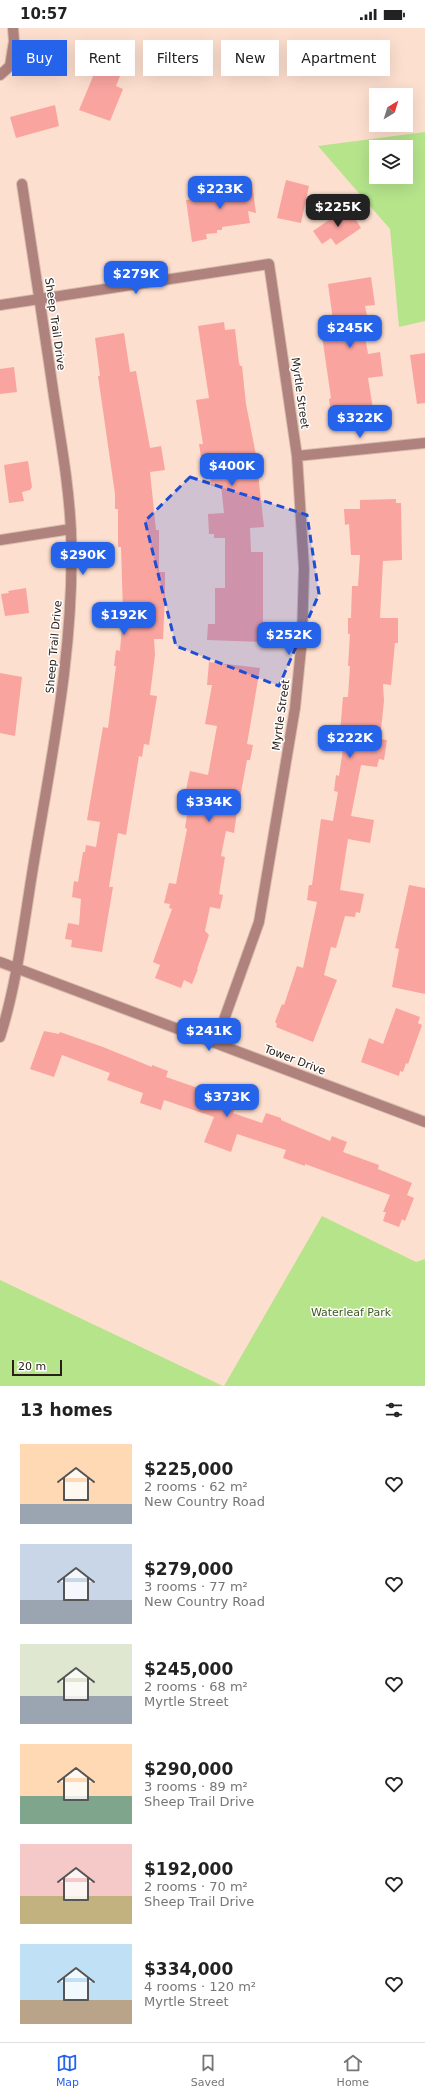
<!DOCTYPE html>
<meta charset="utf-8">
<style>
body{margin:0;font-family:"DejaVu Sans",sans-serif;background:#f6f6f6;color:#222;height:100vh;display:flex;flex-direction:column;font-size:15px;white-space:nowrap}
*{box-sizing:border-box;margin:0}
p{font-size:13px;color:#767676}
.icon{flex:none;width:22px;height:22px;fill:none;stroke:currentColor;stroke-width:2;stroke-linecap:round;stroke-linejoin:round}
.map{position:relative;height:1358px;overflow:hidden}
.drawer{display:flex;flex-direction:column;background:#fff;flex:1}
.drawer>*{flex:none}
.banner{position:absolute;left:12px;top:12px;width:401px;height:36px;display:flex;gap:8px}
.needle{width:26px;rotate:38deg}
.controls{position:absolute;left:369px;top:60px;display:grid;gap:8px}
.controls a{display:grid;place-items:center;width:44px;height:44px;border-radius:0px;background:#fff;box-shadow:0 4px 16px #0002;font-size:20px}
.scale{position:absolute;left:12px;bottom:10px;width:50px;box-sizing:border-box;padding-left:4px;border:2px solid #2a201a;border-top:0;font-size:11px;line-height:14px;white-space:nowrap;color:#2a201a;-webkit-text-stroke:3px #fff;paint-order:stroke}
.price{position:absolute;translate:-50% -34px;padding:0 9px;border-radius:8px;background:#2563eb;color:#fff;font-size:13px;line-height:26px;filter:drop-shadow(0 1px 2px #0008)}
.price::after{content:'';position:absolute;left:50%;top:24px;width:12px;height:9px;margin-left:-6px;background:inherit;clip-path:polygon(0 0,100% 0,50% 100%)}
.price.active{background:#222;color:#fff}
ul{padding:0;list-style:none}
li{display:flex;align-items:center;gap:12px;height:100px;padding:0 20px}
li span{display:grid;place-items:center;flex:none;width:112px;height:80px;border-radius:0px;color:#555}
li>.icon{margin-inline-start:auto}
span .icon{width:48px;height:48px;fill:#fffc;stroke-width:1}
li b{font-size:17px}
h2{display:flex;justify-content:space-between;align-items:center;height:48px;padding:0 20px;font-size:17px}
.tag{padding:0 14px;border-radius:0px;background:#fff;box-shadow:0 4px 16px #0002;font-size:14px;line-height:36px}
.tag.active{background:#2563eb;color:#fff}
.status{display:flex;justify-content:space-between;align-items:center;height:28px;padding:0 20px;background:#fff;direction:ltr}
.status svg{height:11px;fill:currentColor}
.dock{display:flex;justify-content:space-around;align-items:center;height:56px;border-top:1px solid #e0e0e0;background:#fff;font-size:11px;color:#767676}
.dock a{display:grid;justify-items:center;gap:2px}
.dock .active{color:#2563eb}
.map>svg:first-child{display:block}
.green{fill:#b5e48b;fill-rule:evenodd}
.building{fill:#faa49f}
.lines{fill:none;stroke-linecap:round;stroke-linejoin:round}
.street-casing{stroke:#d7bdae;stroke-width:12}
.street{stroke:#b0827e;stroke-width:10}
.marked{fill:#1d4ed8;fill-opacity:0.2;stroke:#1d4ed8;stroke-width:3;stroke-dasharray:8 5;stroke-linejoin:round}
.labels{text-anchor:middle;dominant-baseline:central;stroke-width:3;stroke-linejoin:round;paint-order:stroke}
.street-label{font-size:11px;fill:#2a201a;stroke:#fff}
.park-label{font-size:11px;fill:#3c5a1d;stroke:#fff}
</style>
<div class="status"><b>10:57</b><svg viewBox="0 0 49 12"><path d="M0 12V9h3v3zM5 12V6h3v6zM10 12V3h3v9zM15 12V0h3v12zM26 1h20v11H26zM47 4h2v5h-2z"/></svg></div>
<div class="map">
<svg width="425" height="1358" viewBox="0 0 425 1358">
<rect width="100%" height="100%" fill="#fddfcf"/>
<!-- green -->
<path class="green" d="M425,104V293L399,299L390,201L318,118ZM376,119H406V149H376Z
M322,1188L416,1234L425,1231V1358H224Z
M0,1252L223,1358H0Z"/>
<!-- building -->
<path class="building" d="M99,34L122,43L116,58L123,61L110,93L79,82Z
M55,77L59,98L16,110L10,89Z
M286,152L309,158L301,195L277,190Z
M252,156L256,185L248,183L250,195L222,199V202H217V205L206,206L207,211L192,214L186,172L207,169L206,163Z
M348,179L361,200L336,217L331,210L322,216L313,203Z
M371,249L375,277L365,278L369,297L363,298L368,326L380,324L383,348L368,350L374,387L348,392L346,384L331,385L329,371L331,370L320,294L333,292L328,256Z
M224,294L225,302L235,301L239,335L240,338H242L246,376L256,427L264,499L250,500L251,524H263V614L207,612L208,596H215V560H225V510H214V506H209L208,486L224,485L221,457L211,458L209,434L202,435L199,416H203L196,372L209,370L198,298Z
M124,305L130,344L136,343L150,420L161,418L165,442L150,444L156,502H159V544H165V569L163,611H154L155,627L150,667L157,668L149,717L144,716L142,729L139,728L126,807L118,805L109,859H113L102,924L71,919L72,912L65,911L68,895L79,897L81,871L72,869L74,853L78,854L83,824H85L86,817L96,819L100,794L87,792L103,699L108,700L116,638H114L116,622L120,623L123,584L121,519H118V481H115V466L98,348H100L95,310Z
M425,325V375L417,376L410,327Z
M14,339L17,364L0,366V341Z
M28,433L32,459L30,462L22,464L24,473L9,475L4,437Z
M396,471V475H401L402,532L383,533L380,590H398V615H395L391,657L383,656L384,673L380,711L387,712L384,732L379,731L377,739L361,737L351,788L374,792L370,815L348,811L340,862L364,866L360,885L356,884L355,889L345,888L336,920L331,919L324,947L337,952L313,1014L276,999L277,996L275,994L282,976L284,977L297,938L303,940L317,874L307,872L309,857H312L321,791L333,793L338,764L334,763L336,747L339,748L343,721L336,720L340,705L343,669H348L350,638H348L350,606H348V590H351L352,558H358L360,527H351L349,496L345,497L344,481H360V472Z
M26,560L29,585L5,588L1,566L9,565L8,563Z
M209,634L260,640L247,716L253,717L250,732H247L240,770L239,769L234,805L226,803L221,828L225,829L219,866L223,867L220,881L210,879L205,903L209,907L197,941H198L192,956L184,952L181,960L155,950L160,937L153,934L172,881L169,880L170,876L164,875L169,855L176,856L187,801L185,800L190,768V762H186L190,743L208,747L217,698L205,696L212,657H207Z
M0,645L22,649L15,708L0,705Z
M409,857L425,860V966L392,959L399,921L395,920Z
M396,980L420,989L418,995L422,997L408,1036L406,1035L403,1044L400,1043L399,1048L361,1034L369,1010L383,1016Z
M44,1003L59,1006L60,1004L103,1019L152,1039V1037L168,1043L166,1049L198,1060L199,1057L239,1071L233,1085L262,1095L266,1085L281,1090V1092L330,1113L332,1108L347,1114L343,1124L379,1137L378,1141L412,1155L407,1167L414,1170L405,1193L402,1191L399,1199L383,1193L386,1184H383L390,1167L305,1136V1138L283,1130L286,1122L237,1106L231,1124L204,1114L214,1089L164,1072L161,1082L140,1075L143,1065L107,1052L110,1045L62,1027L54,1049L30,1041Z"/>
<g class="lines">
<defs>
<path id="street" d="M0,47L10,38L14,13L13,0
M0,277L269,236L297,428L304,540L302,611L295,680L259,894L216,1014
M297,428L425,415
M0,512L71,501
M0,934L425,1094
M0,1009C19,949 25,884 36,822C54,716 75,612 71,504C69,456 60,409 53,362C43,293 32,224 22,156"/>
</defs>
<!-- street casing -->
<use href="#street" class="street-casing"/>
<!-- street -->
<use href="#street" class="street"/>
</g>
<!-- marked area -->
<path class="marked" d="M190,449L307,487L319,566L279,658L176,618L145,493Z"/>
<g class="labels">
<!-- street labels -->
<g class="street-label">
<text transform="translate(55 296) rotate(82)">Sheep Trail Drive</text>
<text transform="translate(300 365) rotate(82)">Myrtle Street</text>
<text transform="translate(54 619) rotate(-85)">Sheep Trail Drive</text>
<text transform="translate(281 687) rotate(-82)">Myrtle Street</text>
<text transform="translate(295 1032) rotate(21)">Tower Drive</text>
</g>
<!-- park labels -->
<g class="park-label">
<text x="351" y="1284">Waterleaf Park</text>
</g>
</g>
</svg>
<div class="controls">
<a><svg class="needle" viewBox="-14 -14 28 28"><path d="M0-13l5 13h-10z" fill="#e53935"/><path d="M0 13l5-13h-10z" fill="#767676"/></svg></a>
<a><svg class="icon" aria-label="layers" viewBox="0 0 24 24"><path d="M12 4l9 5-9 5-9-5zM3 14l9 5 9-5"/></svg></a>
</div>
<div class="scale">20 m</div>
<b class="price" style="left:220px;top:182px">$223K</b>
<b class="price active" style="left:338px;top:200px">$225K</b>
<b class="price" style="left:136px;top:267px">$279K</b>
<b class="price" style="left:350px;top:321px">$245K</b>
<b class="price" style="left:360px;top:411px">$322K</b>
<b class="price" style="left:232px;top:459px">$400K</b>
<b class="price" style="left:83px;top:548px">$290K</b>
<b class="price" style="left:124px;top:608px">$192K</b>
<b class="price" style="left:289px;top:628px">$252K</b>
<b class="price" style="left:350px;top:731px">$222K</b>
<b class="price" style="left:209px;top:795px">$334K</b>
<b class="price" style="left:209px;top:1024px">$241K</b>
<b class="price" style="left:227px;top:1090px">$373K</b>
<div class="banner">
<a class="tag active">Buy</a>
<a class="tag">Rent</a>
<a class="tag">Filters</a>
<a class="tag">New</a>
<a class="tag">Apartment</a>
</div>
</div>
<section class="drawer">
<h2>13 homes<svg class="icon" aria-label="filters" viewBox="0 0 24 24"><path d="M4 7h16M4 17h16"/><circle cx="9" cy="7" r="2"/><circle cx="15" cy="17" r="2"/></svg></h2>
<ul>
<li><span style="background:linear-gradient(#ffd9b3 75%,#9aa5b1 0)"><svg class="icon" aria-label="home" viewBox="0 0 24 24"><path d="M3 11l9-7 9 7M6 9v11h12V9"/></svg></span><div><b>$225,000</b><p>2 rooms · 62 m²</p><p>New Country Road</p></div><svg class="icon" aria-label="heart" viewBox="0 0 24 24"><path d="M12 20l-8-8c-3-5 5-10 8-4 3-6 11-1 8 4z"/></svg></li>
<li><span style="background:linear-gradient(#c9d6e8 70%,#9aa5b1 0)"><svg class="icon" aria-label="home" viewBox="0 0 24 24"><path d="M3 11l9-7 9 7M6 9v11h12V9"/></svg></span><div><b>$279,000</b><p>3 rooms · 77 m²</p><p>New Country Road</p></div><svg class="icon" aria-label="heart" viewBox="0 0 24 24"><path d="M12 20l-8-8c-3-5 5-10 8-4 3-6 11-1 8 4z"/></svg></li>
<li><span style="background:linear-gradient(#dfe7d0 65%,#9aa5b1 0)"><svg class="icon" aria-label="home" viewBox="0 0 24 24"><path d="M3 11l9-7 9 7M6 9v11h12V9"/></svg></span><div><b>$245,000</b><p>2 rooms · 68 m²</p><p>Myrtle Street</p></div><svg class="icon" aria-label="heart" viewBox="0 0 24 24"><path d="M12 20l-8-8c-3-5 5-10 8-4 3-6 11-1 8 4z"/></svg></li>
<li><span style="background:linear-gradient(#ffd9b3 65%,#7fa58c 0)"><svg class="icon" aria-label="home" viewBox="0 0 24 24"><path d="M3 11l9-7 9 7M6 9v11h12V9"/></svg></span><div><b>$290,000</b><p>3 rooms · 89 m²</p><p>Sheep Trail Drive</p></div><svg class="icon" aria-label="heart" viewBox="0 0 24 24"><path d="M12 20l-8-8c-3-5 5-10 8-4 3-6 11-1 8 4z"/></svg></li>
<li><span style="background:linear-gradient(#f6c9c9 65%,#c2b280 0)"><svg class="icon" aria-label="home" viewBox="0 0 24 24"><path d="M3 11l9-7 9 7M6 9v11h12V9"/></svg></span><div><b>$192,000</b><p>2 rooms · 70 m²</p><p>Sheep Trail Drive</p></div><svg class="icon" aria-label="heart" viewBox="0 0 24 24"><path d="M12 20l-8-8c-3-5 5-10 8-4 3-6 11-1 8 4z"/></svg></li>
<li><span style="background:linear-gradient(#bfe0f5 70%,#b9a48a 0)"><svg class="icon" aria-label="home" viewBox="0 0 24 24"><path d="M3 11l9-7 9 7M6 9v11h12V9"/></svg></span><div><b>$334,000</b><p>4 rooms · 120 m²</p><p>Myrtle Street</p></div><svg class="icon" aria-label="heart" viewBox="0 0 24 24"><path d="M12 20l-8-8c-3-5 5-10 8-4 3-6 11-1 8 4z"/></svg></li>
</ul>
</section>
<nav class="dock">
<a class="active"><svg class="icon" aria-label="map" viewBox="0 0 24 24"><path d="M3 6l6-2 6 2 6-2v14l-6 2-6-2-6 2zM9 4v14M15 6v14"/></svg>Map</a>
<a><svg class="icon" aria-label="saved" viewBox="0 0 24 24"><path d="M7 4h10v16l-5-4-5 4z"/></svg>Saved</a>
<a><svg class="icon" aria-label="home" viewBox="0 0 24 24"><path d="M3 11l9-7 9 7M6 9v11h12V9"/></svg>Home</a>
</nav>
